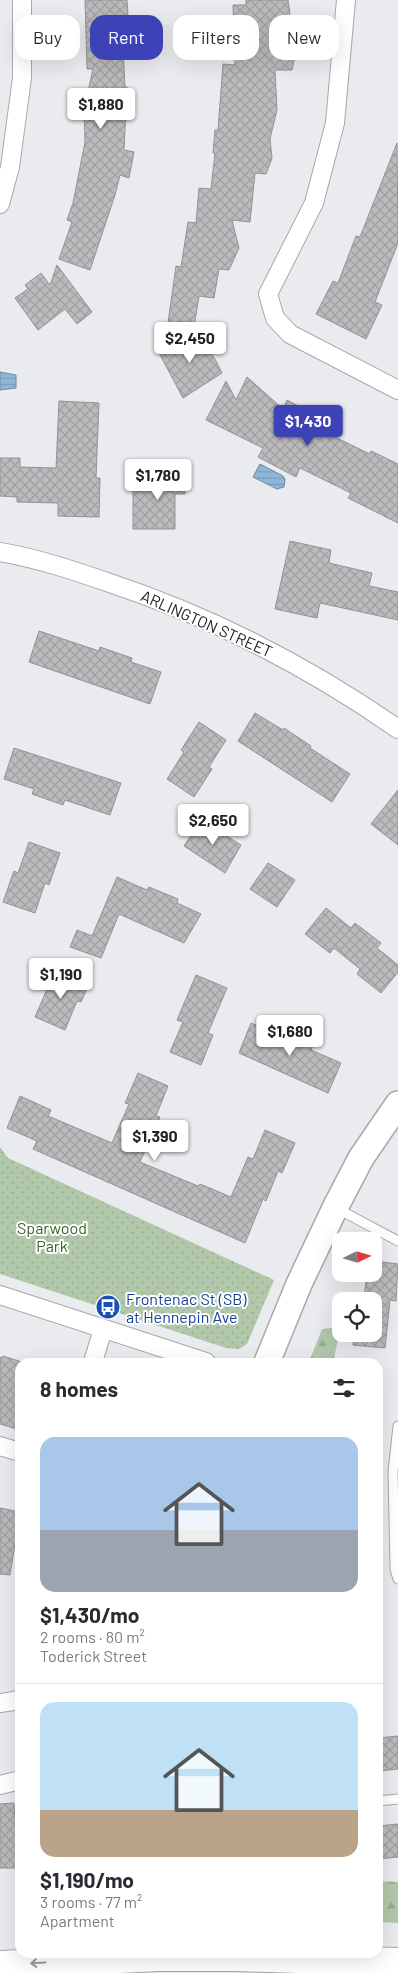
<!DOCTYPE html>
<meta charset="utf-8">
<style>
body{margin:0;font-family:Barlow,sans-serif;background:#f2f2f3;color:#2b2b33;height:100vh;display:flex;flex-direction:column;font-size:19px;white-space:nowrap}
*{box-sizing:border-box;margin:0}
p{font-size:16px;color:#7c7c81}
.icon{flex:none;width:28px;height:28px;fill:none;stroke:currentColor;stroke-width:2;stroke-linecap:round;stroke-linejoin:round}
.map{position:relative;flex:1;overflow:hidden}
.details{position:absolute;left:15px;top:1358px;width:368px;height:600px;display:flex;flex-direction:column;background:#fff;border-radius:15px;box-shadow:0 5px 20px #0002}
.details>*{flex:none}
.guide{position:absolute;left:15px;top:15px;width:369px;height:45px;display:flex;gap:10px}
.needle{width:32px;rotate:85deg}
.controls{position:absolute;left:332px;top:1232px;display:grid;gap:10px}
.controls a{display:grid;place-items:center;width:50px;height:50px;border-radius:10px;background:#fff;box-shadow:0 5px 20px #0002;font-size:25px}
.price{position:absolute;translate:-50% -42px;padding:0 11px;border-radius:5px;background:#fff;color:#222;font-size:16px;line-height:32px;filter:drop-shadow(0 1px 2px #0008)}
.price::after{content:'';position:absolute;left:50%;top:30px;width:15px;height:11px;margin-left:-8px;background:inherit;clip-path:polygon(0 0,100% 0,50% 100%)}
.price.selected{background:#3e42b7;color:#fff}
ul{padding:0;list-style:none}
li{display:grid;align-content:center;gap:10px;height:265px;padding:0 25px}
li+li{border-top:1px solid #e1e1e2}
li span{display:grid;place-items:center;height:155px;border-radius:15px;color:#555}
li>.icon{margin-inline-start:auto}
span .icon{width:90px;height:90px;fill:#fffc;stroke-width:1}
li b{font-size:21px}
h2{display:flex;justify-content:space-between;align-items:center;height:60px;padding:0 25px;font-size:21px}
.chip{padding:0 18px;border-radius:15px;background:#fff;box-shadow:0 5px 20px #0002;font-size:18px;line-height:45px}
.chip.selected{background:#3e42b7;color:#fff}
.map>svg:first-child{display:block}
.forest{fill:url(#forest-firs)}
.park{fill:url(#park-dots)}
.water{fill:url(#water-rules);stroke:#6e89a2}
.building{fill:url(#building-cross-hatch);stroke:#939396}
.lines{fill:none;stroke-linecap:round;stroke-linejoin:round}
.lane-casing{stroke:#a8a8ab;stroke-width:11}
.street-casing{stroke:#a8a8ab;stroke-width:20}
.secondary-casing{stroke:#a8a8ab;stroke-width:28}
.primary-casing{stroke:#a8a8ab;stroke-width:30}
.lane{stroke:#fff;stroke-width:9}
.street{stroke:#fff;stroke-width:18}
.secondary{stroke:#fff;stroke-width:25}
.primary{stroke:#fff;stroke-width:28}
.oneway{stroke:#9c9c9c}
.labels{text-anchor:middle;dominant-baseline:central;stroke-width:4;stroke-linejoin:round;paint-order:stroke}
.street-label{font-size:16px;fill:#222223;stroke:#fff}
.park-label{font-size:16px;fill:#3a622b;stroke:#fff}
.transit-label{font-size:16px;fill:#164399;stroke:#fff;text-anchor:start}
</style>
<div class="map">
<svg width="398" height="1973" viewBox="0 0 398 1973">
<defs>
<pattern id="forest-firs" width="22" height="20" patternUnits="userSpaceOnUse" patternTransform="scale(1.25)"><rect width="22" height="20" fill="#b2c8ab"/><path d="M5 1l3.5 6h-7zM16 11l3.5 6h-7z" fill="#99ac93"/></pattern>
<pattern id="park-dots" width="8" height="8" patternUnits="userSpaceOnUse" patternTransform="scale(1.25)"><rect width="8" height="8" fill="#b2c8ab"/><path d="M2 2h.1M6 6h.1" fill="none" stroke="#99ac93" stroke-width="1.8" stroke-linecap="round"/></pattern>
<pattern id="water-rules" width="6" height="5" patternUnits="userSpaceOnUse" patternTransform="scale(1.25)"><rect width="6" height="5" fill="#8fb5d8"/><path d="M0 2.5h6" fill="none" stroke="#7b9bb9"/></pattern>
<pattern id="building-cross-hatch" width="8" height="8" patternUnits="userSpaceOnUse" patternTransform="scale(1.25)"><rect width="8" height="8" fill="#bbbbbe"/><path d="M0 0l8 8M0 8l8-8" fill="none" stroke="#a0a0a3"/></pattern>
</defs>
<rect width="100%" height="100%" fill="#eaebee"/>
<!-- forest -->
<path class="forest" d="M341,1327L333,1362H309L322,1329Z
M378,1881L398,1882V1923L378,1922Z"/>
<!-- park -->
<path class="park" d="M0,1147L8,1158L274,1280L247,1344L239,1349L226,1348L0,1274Z"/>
<!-- water -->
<path class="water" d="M0,372L16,375V388L0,390Z
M260,464L283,476L285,479L284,487L277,489L253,477Z"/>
<!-- building -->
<path class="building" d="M85,0H127L130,48H123L125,87H127L124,150L134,152L129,178L120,175L115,195L90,270L59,259L72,222L67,220L73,203L85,142L84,110L93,69H87Z
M246,0H288L290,13L286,40H292L295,56L292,70H275L277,110L270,139L272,158L266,174L255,173L250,222L232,220L239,248L229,270L219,269L214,298L199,296L194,327L168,323L176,266L181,267L188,222L196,223L199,188L211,189L215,153H213L215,130H218L223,64L235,65L233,5H246Z
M397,143L398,243L375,302L382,305L366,339L316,314L333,281L338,283L356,236L360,237Z
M57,265L92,312L77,324L65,309L38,330L15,298L28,289L25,285L41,273L50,285Z
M193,331L215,359L222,373L183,398L159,353Z
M247,377L283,409L287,400L325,420L320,430L370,454L371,451L398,464V523L348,498L351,493L300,468L296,477L258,457L263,448L206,420L226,381L236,400Z
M59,401L99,403L96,478H100L99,517L58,516V503L17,502V497L0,496V458H20V467L56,468Z
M149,472H185V494H175V529H133V490H149Z
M290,541L331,550L329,563L372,573L369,586L398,592V620L320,603L317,618L275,609Z
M39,631L99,651L100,647L132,658L131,662L161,672L150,704L29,662Z
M255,713L283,730L284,728L311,746L310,748L350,774L332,802L238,741Z
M199,722L226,740L209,767L212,769L194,797L167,779L184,752L181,750Z
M14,748L121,783L110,815L65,800L63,805L32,794L34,789L4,779Z
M398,790V845L371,824Z
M201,820L241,845L225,873L184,846Z
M29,842L60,853L49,885L45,883L35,913L3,902L14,871L18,873Z
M268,863L295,880L277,907L250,889Z
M117,877L147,890L149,887L178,899L177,903L201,914L184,943L119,914L101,958L70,947L77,930L92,936Z
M326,908L351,928L355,923L381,943L377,948L398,965V972L381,993L357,974L360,969L334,948L330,953L305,934Z
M55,971L88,986L81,1002L77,1001L65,1030L35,1017Z
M196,975L227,988L208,1033L213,1035L201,1065L170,1052L183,1022L177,1020Z
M251,1023L280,1035L282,1032L313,1045L311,1050L341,1063L328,1093L239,1053Z
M138,1073L168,1086L156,1116L160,1117L140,1162L198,1186L200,1184L231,1197L248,1157L253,1159L265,1130L295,1143L282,1173L278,1171L266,1201L263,1199L245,1243L33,1149L37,1141L7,1128L20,1096L51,1110L48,1116L112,1143L129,1104L125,1103Z
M374,1261L398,1264L396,1301L390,1300L385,1348L353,1345L354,1334H374V1301H358V1297H364L367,1274H374Z
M3,1356L22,1362H20V1430L0,1424V1357L3,1358Z
M0,1508L20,1512L10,1575L0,1574Z
M398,1736V1769L378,1771V1738Z
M14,1803L18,1868H0V1804Z
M398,1824V1857L378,1859V1826Z"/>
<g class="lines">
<defs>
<path id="lane" d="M336,1208L398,1241
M398,1426L393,1471L395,1569L398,1579
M378,1801L398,1799"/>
<path id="street" d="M346,0L335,123L314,203L268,294L275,318L290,334L398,390
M0,204L10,167L22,78V0
M0,552C36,558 72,570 107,582C213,617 306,665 398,729
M0,1295L206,1362
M93,1362L103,1329
M0,1446L20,1452
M0,1703L20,1700
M0,1785L20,1780"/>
<path id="secondary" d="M267,1362L299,1284L335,1208L361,1158L398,1104"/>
<path id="primary" d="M0,1965L159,1957H235L398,1962"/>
</defs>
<!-- lane casing -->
<use href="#lane" class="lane-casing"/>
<!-- street casing -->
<use href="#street" class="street-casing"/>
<!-- secondary casing -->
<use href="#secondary" class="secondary-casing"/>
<!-- primary casing -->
<use href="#primary" class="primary-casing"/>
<!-- lane -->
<use href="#lane" class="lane"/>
<!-- street -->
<use href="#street" class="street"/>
<!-- secondary -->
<use href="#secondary" class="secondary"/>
<!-- primary -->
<use href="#primary" class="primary"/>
</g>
<!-- one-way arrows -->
<defs><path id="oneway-shaft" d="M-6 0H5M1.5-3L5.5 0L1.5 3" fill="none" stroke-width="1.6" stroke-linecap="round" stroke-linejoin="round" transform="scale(1.25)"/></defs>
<use class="oneway" href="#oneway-shaft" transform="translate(38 1963) rotate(177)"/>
<!-- icons -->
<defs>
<symbol id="bus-disc" viewBox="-11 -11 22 22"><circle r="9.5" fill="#1a4fb4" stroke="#fff"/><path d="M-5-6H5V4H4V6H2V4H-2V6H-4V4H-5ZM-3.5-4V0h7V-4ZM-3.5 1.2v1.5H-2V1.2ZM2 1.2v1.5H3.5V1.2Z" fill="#fff"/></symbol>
</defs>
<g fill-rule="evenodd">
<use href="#bus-disc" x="94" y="1293" width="28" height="28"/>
</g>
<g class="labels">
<!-- street labels -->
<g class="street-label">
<text transform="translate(207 623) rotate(24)">ARLINGTON STREET</text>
</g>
<!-- park labels -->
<g class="park-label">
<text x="52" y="1227">Sparwood<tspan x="52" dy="18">Park</tspan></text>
</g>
<!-- transit labels -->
<g class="transit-label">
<text x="126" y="1298">Frontenac St (SB)<tspan x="126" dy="18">at Hennepin Ave</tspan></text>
</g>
</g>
</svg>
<div class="controls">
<a><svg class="needle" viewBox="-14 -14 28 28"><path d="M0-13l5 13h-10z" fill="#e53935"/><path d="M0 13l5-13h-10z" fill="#7c7c81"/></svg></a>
<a><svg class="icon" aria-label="locate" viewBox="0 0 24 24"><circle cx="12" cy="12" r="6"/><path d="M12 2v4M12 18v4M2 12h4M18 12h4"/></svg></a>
</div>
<b class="price" style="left:101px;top:130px">$1,880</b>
<b class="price" style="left:190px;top:364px">$2,450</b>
<b class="price selected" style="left:308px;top:447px">$1,430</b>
<b class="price" style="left:158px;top:501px">$1,780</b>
<b class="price" style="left:213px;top:846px">$2,650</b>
<b class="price" style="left:61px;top:1000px">$1,190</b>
<b class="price" style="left:290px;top:1057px">$1,680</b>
<b class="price" style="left:155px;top:1162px">$1,390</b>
<div class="guide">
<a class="chip">Buy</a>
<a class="chip selected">Rent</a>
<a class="chip">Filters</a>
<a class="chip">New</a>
</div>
<section class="details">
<h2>8 homes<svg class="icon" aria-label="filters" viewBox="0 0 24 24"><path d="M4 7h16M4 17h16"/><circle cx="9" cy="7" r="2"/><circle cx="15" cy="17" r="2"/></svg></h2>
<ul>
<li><span style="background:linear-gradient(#a9c7e8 60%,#9aa5b1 0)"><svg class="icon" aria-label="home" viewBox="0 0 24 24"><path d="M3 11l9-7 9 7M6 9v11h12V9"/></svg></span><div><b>$1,430/mo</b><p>2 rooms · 80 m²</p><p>Toderick Street</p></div></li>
<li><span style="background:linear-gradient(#bfe0f5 70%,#b9a48a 0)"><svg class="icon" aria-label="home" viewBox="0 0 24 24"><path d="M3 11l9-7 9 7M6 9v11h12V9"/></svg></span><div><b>$1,190/mo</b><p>3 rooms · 77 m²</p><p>Apartment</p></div></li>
</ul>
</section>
</div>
